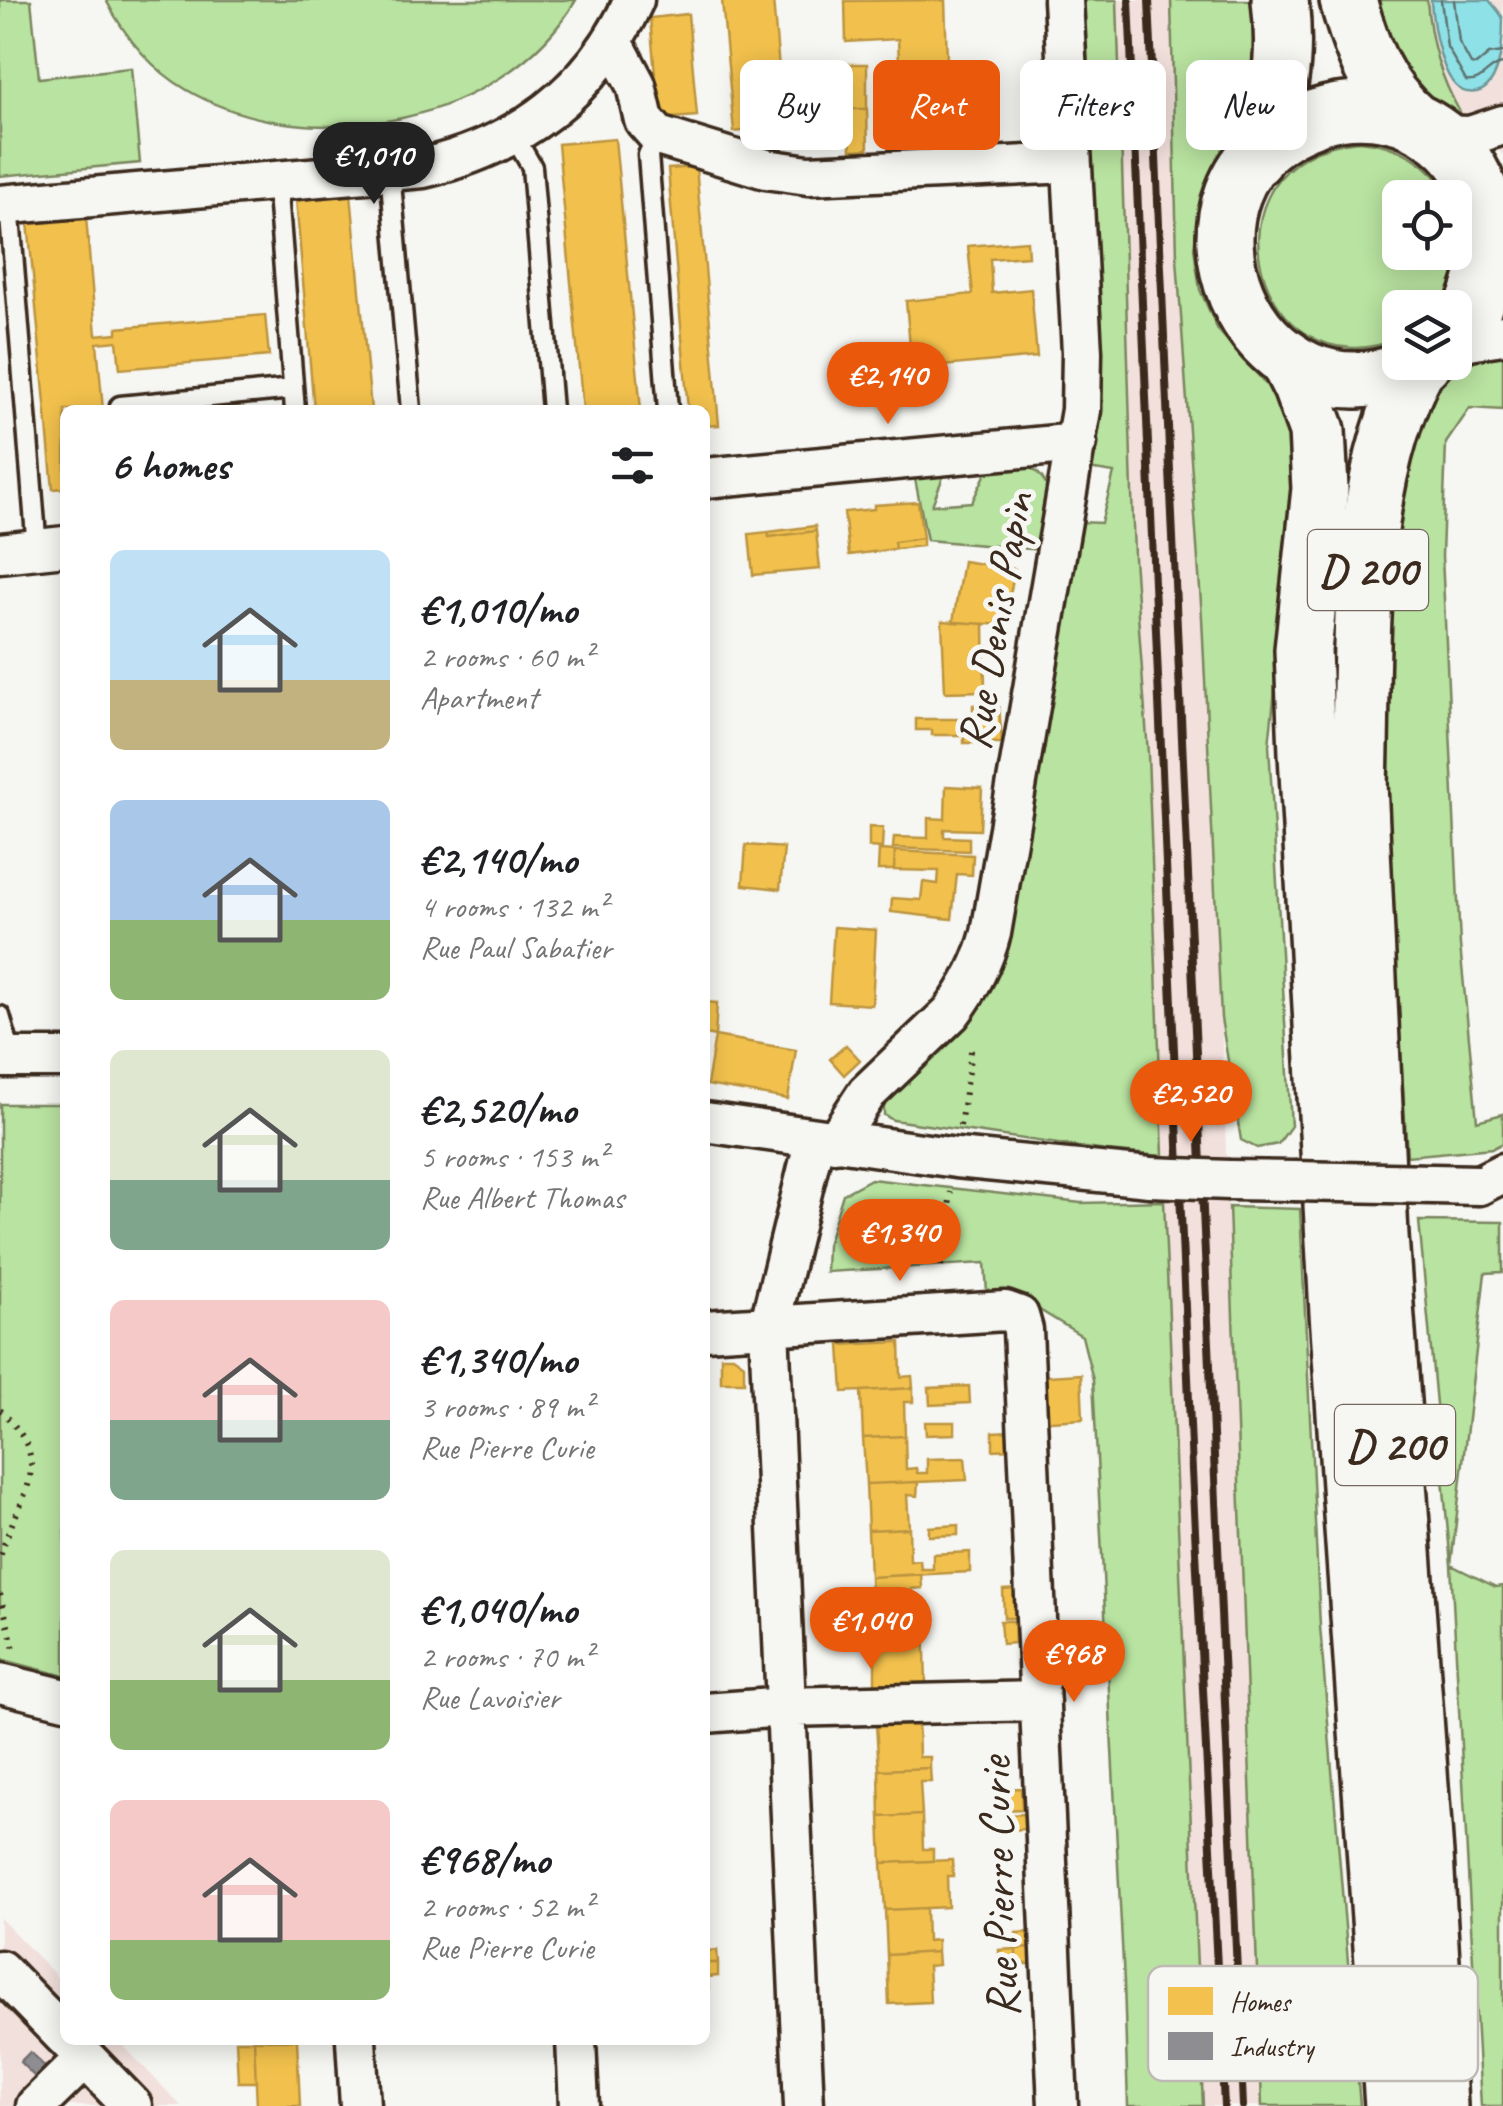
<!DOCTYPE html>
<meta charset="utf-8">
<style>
body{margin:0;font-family:Caveat,sans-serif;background:#f2f2f2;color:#202124;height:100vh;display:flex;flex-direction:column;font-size:38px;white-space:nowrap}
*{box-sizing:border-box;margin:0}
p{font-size:32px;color:#757577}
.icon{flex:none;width:55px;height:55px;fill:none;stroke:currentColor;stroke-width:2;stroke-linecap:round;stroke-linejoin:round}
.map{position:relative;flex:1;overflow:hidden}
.drawer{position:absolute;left:60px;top:405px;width:650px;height:1640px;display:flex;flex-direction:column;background:#fff;border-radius:15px;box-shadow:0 5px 25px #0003}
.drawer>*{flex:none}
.hud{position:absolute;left:740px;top:60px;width:612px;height:90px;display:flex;gap:20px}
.buttons{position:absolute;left:1382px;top:180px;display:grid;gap:20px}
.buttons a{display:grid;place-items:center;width:90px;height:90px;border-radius:15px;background:#fff;box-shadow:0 5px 25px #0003;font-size:50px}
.price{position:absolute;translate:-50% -85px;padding:0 22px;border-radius:35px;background:#ea580c;color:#fff;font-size:32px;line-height:65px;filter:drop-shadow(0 2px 5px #0008)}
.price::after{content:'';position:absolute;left:50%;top:60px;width:30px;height:22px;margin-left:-15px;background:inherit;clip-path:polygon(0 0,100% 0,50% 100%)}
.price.selected{background:#222;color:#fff}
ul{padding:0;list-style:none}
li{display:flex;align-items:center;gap:30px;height:250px;padding:0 50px}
li span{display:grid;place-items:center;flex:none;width:280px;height:200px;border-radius:15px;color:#555}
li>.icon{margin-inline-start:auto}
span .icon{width:120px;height:120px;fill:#fffc;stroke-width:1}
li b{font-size:42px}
h2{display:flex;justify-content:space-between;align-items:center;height:120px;padding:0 50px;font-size:42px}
.pill{padding:0 35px;border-radius:15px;background:#fff;box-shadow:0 5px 25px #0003;font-size:35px;line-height:90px}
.pill.selected{background:#ea580c;color:#fff}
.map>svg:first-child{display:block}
.built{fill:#f2e0dc}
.green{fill:#b9e3a0;stroke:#7a865f;stroke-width:2.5}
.water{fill:#8fe1e8;stroke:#6d9897;stroke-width:2.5}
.homes{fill:#f2c14e;stroke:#bb9440;stroke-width:2.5}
.industry{fill:#8d8d92;stroke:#746f6f;stroke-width:2.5}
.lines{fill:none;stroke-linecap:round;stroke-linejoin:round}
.shore{stroke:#5d736f;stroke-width:2.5}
.lane-casing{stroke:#3b2a1e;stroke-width:25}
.street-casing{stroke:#3b2a1e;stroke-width:45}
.primary-casing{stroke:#3b2a1e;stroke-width:62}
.highway-casing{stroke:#3b2a1e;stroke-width:62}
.path{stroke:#3b2a1e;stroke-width:6;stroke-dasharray:2.5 8;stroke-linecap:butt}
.lane{stroke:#f6f6f2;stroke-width:18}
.street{stroke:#f6f6f2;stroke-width:38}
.primary{stroke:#f6f6f2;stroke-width:55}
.highway{stroke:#f6f6f2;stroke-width:55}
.rail{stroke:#3b2a1e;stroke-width:8}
.street-bridge-casing{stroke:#3b2a1e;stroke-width:45;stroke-linecap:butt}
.street-bridge{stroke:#f6f6f2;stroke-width:38}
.labels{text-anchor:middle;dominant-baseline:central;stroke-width:10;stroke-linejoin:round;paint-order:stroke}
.shield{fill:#f6f6f2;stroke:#73675e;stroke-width:2.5}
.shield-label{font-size:45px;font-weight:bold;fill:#3b2a1e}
.street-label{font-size:48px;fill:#3b2a1e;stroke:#f6f6f2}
.key{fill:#f6f6f2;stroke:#beb9b2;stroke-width:2.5}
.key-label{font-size:28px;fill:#3b2a1e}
</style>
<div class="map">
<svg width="1503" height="2106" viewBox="0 0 1503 2106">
<rect width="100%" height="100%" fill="#f6f6f2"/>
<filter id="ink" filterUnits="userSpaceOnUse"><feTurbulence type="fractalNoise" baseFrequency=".01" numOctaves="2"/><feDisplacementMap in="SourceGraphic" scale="20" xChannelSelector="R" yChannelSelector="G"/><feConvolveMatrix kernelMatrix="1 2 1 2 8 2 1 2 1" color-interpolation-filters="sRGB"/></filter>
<g filter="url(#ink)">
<!-- built -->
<path class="built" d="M1116,0H1171L1173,17L1177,258L1202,618L1221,1018L1262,2106H1203L1174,1476L1148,754L1134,558Z
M1427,0H1503V155L1485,132L1461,114L1448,91L1430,39Z
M0,1918L65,1985V2040H118L181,2106H0Z"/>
<!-- green -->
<path class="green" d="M0,0H31L39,78L131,68L140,163L0,176Z
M106,0H576C503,125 309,161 187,90C151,69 125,37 106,0Z
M1080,0H1117L1134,558L1148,754L1163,1156L1106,1151L893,1120L884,1115V1102L959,1035L1001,965L1078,552L1080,522L1101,523L1114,473L1088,469Z
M1171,0H1269L1262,106L1219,164L1202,197L1194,248L1200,290L1218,330L1279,399L1299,467L1269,745L1291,1126L1278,1144L1257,1148L1241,1140L1221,1018L1202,618L1177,258Z
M1365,0H1427C1430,42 1440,77 1461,114L1441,109L1419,95Z
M1358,141C1400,144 1429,162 1451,197L1400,198V252H1455V206C1466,243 1461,275 1440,307L1400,308V338C1256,399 1189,159 1358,141Z
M1503,346V410L1470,408L1446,443L1442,556L1460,945L1477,1121L1503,1114V1143L1493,1148L1407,1156L1375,604L1388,485L1436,386L1472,358Z
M990,465C999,465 1014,462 1023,465C1062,477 1048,522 1041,550L927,540L915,479L945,472L932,505L972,502Z
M0,1104H65V1676L0,1659Z
M871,1179L1081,1203L1164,1201L1203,2106H1128L1124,1982L1093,1380L1082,1336L1015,1295L987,1293L985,1263L826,1272L827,1245L843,1194Z
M1229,1207L1300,1209L1320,1626L1360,2106H1262Z
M1419,1221L1503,1222V1272L1485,1273L1451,1565L1496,1587L1503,1586V2106H1481L1451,1565Z"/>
<!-- water -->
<path class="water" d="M1431,0H1489C1493,5 1501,13 1503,19C1503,42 1501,98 1467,92C1441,88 1432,21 1431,0Z"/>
<!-- homes -->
<path class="homes" d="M722,0H773L784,127L734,132Z
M945,0L947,61L899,63L898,39L846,42L845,1Z
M688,14L697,116L659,119L650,18Z
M947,61L949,106L901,107L899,63Z
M847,64H867V109H849Z
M949,106L951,151L903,153L901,107Z
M901,107L903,147L889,148L888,108Z
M849,109H867L868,149L851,150Z
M615,139L641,410H583L558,144Z
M696,167L719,425L705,426V410H688L668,169Z
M351,194L371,410H314L296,199Z
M86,217L96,335L117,333V328L265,315L269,356L120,369L117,341L97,343L103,410H65V488L53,489L28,222Z
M1027,241L1028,256L990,259L992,293L1031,289L1037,357L912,369L906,301L973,294L968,246Z
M918,502L923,538L894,542L895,549L849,555L844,512L874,509V505Z
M815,526L816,531L769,537L768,532Z
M816,531L820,569L753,575L749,534L768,532L769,537Z
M923,538V546L895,549L894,542Z
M963,561L1015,569L1004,625L953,622Z
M942,621L984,624L985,691L945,692Z
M973,705H999L1002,743H964V735H932V730H916V719H973Z
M946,786L982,788L980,830L944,829V837L969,838V851L893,848L894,837L928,838V818L945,819Z
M869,827L883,828L882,848L869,847Z
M746,845L784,848L780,889L743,885Z
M879,850L895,851L894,870H878Z
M895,851L973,855L972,875L957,874L952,919L891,912L892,898L921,900L923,882L938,884L939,871L894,870Z
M834,927L876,930L872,1005L829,1002Z
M705,1002L717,1003L715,1036L705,1034Z
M715,1036L796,1050L788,1099L707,1085Z
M846,1045L860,1060L844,1075L830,1059Z
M900,1342L901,1377L912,1376L913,1388L843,1392L840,1345Z
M721,1356H733L744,1364V1382H721Z
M1081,1374L1083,1419L1035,1422L1032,1377Z
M969,1386L970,1403L930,1405L929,1388Z
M913,1388V1402H904L905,1436L863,1438L861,1391Z
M925,1422H955V1434L926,1435Z
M1010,1431L1011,1449L993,1450V1432Z
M905,1436L906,1469L916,1468L917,1473H927V1459L965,1458L967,1480L866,1484L863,1438Z
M918,1482L917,1496L907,1495L909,1528L868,1530L866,1484Z
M958,1525V1535L929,1536V1527Z
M909,1528L910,1561L920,1560L921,1569H933V1554L970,1552V1572L870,1577L868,1530Z
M921,1574L922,1588L911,1589L912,1623L872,1624L870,1577Z
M1017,1589L1018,1618H1004L1003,1590Z
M1000,1621H1014L1015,1643L1002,1644Z
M924,1622L926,1683L875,1685V1624Z
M918,1722L919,1757H930V1768L879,1770L876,1724Z
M930,1768L931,1782H920L922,1815L880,1817L879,1770Z
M1021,1788L1022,1809L1006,1810L1005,1789Z
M1024,1814L1025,1829L1007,1830V1815Z
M922,1815L923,1849H933V1861L882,1863L880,1817Z
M952,1860L953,1876H947L948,1907L885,1910L882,1863Z
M926,1908L927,1941L937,1940V1952L887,1955L885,1910Z
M705,1927L706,1951L717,1950L718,1963H705Z
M1032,1932L1033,1948L1016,1949V1933Z
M1033,1948L1034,1964H1016V1949Z
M1016,1949V1964H999V1950Z
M937,1952L938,1965L928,1966L930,2002L889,2004L887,1955Z
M705,1963H718V1976L708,1977L709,2012L705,2013Z
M236,2040H254L256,2082H238Z
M254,2040H297L300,2106H257Z"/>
<!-- industry -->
<path class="industry" d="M30,2052L46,2068L36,2078L20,2062Z"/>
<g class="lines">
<!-- shore -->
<path class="shore" d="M1441,0L1447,47L1466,81C1483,84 1488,65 1503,64
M1454,0L1459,42L1471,64L1476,65L1489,54L1503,52"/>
<defs>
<path id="lane" d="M514,136L532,167L552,410
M658,136L648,155L668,410
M390,171L411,410
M277,181L295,410
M9,204L37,549
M120,410V406L293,389
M0,1016L12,1058"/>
<path id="street" d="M613,42L636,85L644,120L658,136L766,169L808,175L1071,163
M1437,135L1470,136L1503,125
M0,205L423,168C519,146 593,91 634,0
M1455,342L1503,335
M705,478L1077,443
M0,553L65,546
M0,1058H65
M705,1122L956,1158L1150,1177
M835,1142L867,1093L951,1013C970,988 983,964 991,933L1081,410L1082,352L1063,0
M1229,1180L1294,1181
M1479,1185L1503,1173
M705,1330L1005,1311L1019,1316L1023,1330L1058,2106
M0,1683L65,1699
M705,1713L785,1707L1040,1701
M0,1970L65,2037
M68,2040L132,2106
M356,2040L360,2106
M576,2040L579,2106
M36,2106L85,2058
M804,2106L769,1327L815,1139"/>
<path id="primary" d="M1348,0C1361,48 1376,89 1415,122
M1255,159C1280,104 1287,61 1280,0
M1423,362C1248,452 1136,177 1318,117C1354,105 1395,109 1427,128C1503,173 1503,275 1455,338
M1359,784C1364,650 1353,484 1418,365"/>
<path id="highway" d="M1286,357L1301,387L1317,431L1320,489L1303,650L1307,754L1338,1313L1393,2106
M1359,784L1380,1236L1425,1854L1439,2106"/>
</defs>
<!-- lane casing -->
<use href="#lane" class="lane-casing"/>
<!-- street casing -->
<use href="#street" class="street-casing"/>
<!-- primary casing -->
<use href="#primary" class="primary-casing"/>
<!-- highway casing -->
<use href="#highway" class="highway-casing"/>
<!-- path -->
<path class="path" d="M960,1126L971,1051L968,1045
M941,1266L951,1192
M0,1410C61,1468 16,1495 0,1558
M0,1594L15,1653"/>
<!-- lane -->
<use href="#lane" class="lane"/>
<!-- street -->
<use href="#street" class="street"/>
<!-- primary -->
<use href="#primary" class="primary"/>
<!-- highway -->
<use href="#highway" class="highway"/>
<!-- rail -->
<path class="rail" d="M1129,0L1192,1471L1224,2106
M1149,0L1243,2106"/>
<defs>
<path id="street-bridge" d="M1150,1177L1229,1180
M1294,1181L1479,1185"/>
</defs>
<!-- street-bridge casing -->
<use href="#street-bridge" class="street-bridge-casing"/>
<!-- street-bridge -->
<use href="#street-bridge" class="street-bridge"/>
</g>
</g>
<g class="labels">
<!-- shield labels -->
<g class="shield">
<rect x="1308" y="530" width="120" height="80" rx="8"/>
<rect x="1335" y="1405" width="120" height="80" rx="8"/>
</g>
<g class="shield-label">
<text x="1368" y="570">D 200</text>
<text x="1395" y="1445">D 200</text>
</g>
<!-- street labels -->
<g class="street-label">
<text transform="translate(995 621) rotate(-80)">Rue Denis Papin</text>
<text transform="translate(998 1887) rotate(-92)">Rue Pierre Curie</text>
</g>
</g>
<!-- legend -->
<rect x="1148" y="1966" width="330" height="115" rx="15" class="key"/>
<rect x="1168" y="1987" width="45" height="28" fill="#f2c14e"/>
<rect x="1168" y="2032" width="45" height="28" fill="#8d8d92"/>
<g class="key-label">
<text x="1230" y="2011">Homes</text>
<text x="1230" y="2056">Industry</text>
</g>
</svg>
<div class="buttons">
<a><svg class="icon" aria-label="locate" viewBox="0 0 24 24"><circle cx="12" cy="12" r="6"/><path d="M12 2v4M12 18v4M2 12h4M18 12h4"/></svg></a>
<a><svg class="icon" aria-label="layers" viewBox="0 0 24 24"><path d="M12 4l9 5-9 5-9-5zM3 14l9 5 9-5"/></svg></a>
</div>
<b class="price selected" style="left:374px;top:207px">€1,010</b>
<b class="price" style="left:888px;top:427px">€2,140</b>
<b class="price" style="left:1191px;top:1145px">€2,520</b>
<b class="price" style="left:900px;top:1284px">€1,340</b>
<b class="price" style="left:871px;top:1672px">€1,040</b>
<b class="price" style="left:1074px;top:1705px">€968</b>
<div class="hud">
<a class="pill">Buy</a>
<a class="pill selected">Rent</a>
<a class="pill">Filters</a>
<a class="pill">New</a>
</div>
<section class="drawer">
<h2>6 homes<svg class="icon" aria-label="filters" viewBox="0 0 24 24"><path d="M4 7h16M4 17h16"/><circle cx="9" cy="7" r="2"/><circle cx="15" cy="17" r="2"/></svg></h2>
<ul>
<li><span style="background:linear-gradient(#bfe0f5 65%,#c2b280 0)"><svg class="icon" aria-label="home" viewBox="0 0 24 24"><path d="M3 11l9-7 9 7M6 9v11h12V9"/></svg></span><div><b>€1,010/mo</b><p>2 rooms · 60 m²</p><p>Apartment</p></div></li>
<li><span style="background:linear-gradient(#a9c7e8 60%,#8fb573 0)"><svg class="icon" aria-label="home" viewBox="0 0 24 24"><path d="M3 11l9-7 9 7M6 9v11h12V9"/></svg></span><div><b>€2,140/mo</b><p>4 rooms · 132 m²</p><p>Rue Paul Sabatier</p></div></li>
<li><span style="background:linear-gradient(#dfe7d0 65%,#7fa58c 0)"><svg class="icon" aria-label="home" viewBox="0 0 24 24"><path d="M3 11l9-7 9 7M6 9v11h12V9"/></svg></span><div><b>€2,520/mo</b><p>5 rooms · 153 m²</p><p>Rue Albert Thomas</p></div></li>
<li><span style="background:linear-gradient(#f6c9c9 60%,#7fa58c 0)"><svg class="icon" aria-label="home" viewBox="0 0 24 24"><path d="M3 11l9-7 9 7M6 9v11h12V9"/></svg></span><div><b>€1,340/mo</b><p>3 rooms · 89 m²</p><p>Rue Pierre Curie</p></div></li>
<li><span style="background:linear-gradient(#dfe7d0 65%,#8fb573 0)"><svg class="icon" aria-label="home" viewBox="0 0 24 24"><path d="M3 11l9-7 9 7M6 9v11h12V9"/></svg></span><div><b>€1,040/mo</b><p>2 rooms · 70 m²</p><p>Rue Lavoisier</p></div></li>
<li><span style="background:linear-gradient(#f6c9c9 70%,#8fb573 0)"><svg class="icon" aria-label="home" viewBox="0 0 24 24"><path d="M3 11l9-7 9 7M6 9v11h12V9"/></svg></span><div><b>€968/mo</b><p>2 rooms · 52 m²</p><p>Rue Pierre Curie</p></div></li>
</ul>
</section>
</div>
